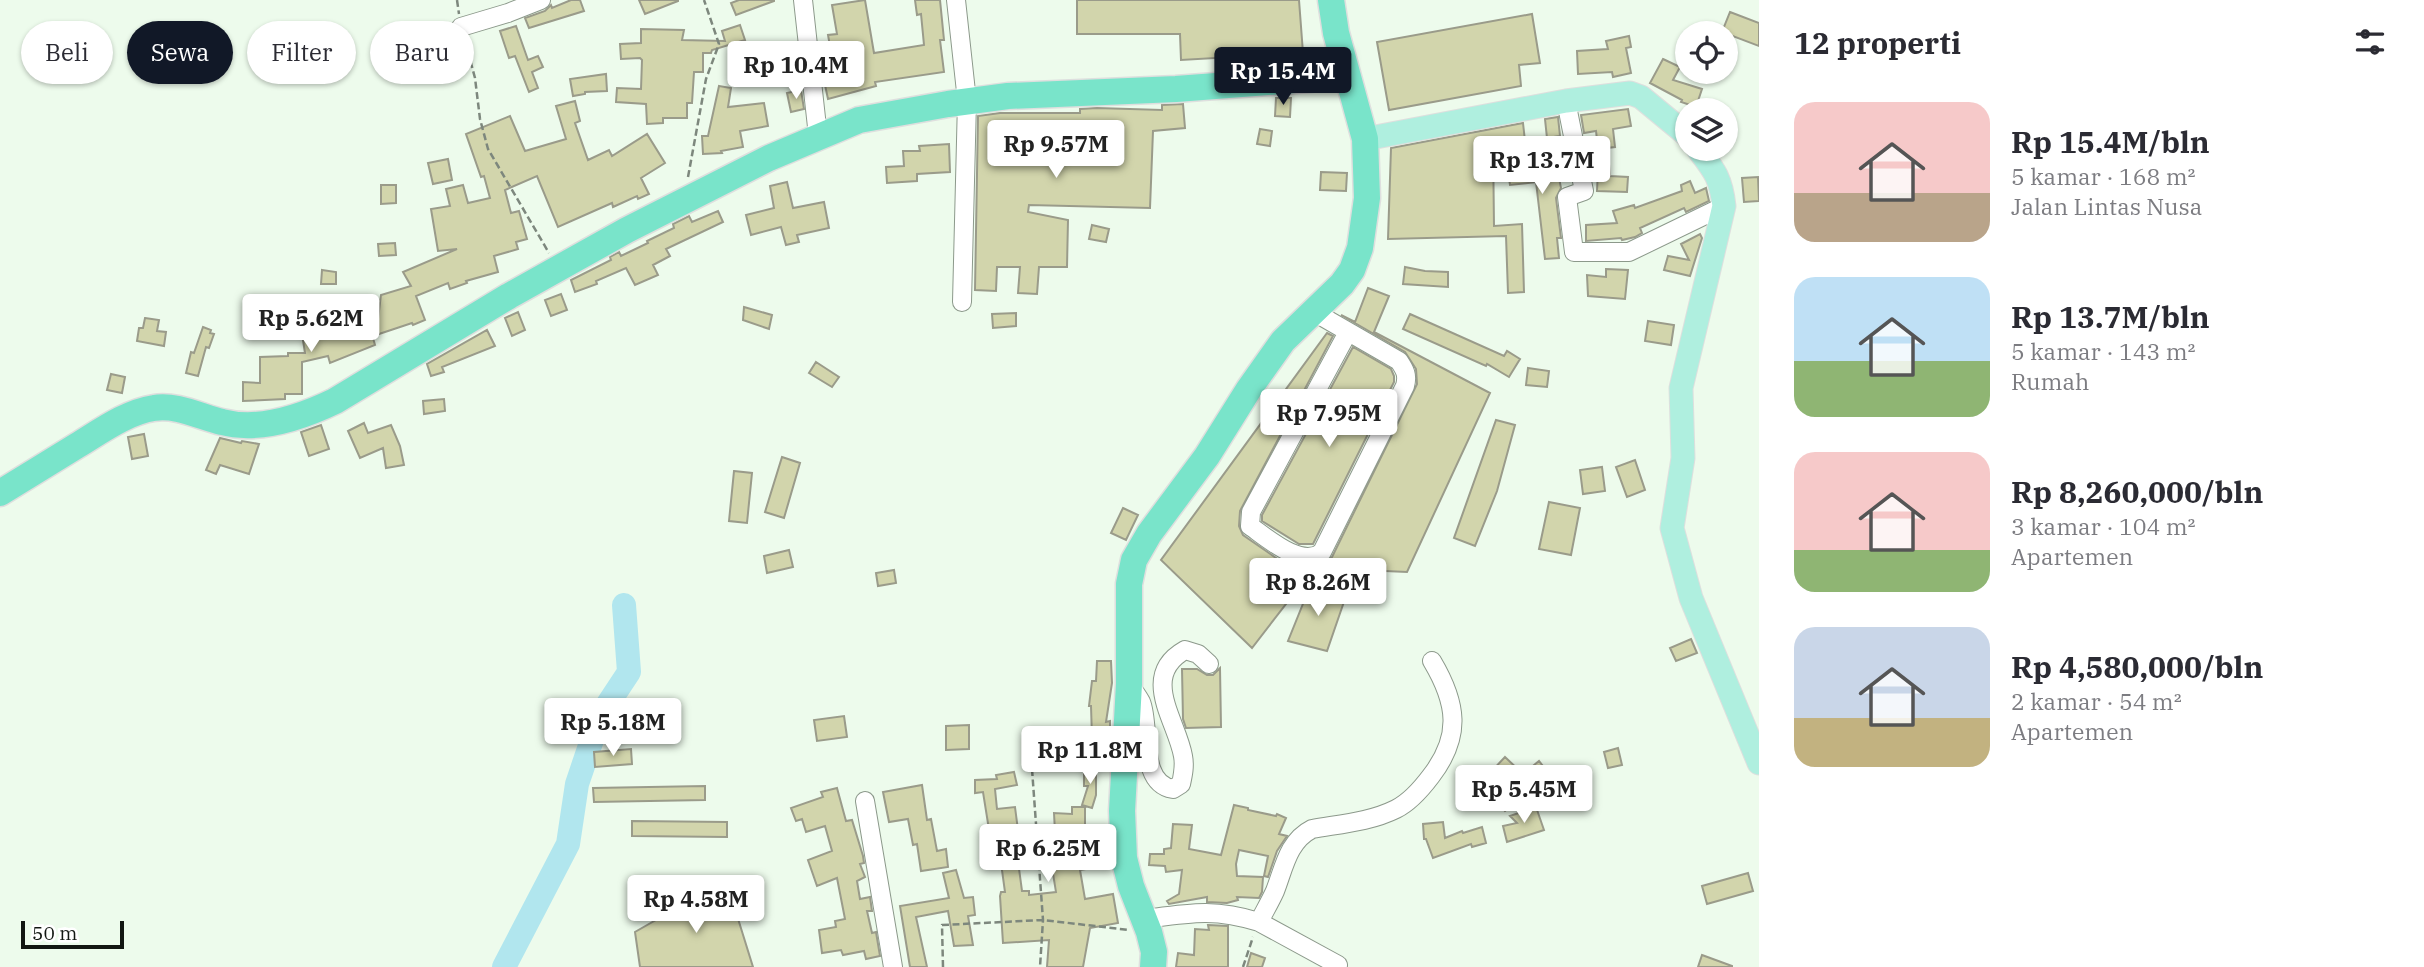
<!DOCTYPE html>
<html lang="id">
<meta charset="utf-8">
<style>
body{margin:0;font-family:"IBM Plex Serif",serif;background:#f2f2f3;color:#2b2b33;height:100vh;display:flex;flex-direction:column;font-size:26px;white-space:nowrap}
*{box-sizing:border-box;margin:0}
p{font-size:23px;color:#7c7c81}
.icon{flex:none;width:38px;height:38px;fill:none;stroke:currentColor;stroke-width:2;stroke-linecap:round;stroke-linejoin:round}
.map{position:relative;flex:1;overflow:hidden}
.sheet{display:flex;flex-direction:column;background:#fff;width:665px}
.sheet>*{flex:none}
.guide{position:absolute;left:21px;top:21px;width:665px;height:63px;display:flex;gap:14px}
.buttons{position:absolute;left:1675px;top:21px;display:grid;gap:14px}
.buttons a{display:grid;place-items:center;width:63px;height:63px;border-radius:50%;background:#fff;box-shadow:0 2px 5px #0004;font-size:35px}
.scale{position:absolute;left:21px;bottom:18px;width:103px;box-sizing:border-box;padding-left:7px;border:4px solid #121712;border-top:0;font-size:19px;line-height:24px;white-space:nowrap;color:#121712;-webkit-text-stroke:5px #fff;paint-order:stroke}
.price{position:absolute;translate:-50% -60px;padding:0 16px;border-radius:7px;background:#fff;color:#222;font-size:23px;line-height:46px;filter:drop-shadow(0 2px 4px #0008)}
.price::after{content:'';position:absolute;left:50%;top:42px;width:21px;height:16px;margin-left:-10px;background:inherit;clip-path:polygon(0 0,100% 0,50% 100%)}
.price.on{background:#111827;color:#fff}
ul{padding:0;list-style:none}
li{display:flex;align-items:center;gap:21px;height:175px;padding:0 35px}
li span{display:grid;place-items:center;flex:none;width:196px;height:140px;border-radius:21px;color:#555}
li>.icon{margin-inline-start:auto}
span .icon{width:84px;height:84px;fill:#fffc;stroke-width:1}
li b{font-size:30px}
h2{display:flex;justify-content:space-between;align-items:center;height:84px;padding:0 35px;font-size:30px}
.pill{padding:0 24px;border-radius:32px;background:#fff;box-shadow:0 2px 5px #0004;font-size:24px;line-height:63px}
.pill.on{background:#111827;color:#fff}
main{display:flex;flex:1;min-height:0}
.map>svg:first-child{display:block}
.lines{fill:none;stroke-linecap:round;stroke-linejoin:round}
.river{stroke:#b1e6ee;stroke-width:24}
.building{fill:#d2d5ac;stroke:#9a9b8a;stroke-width:2}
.minor-casing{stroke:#8c998b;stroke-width:20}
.major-casing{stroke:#dedfde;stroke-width:25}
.highway-casing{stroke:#dedfde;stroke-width:29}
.path{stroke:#7d877d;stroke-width:2.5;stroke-dasharray:7 3.5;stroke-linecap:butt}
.minor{stroke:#fff;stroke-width:18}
.major{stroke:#afefdf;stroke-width:23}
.highway{stroke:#79e4ca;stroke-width:26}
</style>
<main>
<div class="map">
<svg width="1759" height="967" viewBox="0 0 1759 967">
<rect width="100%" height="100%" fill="#edfbec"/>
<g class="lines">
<!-- river -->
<path class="river" d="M504,967L568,844L577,784L600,716L629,672L624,605"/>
</g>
<!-- building -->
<path class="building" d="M571,0H580L584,11L529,28L525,18L545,11L551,5L552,8Z
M639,0H678V1L645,14Z
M739,0H774V1L736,15L731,3Z
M865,0L874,53L924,45L921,14L917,15L915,0H940L944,40H940L944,72L875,82L876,86L828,99L822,71L834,69L828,35L837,34L832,5Z
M1077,0H1299L1303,53L1181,60L1180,34H1077Z
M1730,12L1759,23V46L1722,32Z
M1532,14L1540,63L1519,65L1521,86L1389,110L1377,42Z
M740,25L745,40L712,50L711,53H703V72H694L692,103H687V118H663V123L647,124L646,104L616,102L617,88L641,89L642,60L640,58L621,59L620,44L641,43V29L684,30L682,40L725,41L722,31Z
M516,26L528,60L538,56L543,67L532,72L538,88L529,92L515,56L509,58L500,31Z
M453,35L460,38L464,50L451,55L453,60L441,64L435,45L450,40L449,37Z
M1629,36L1631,47L1626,48L1631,73L1613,77L1612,72L1578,74L1577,51L1608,49L1606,41Z
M793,52L797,69L767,75V72L747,74L745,56L760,54V59Z
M1663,59L1680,67L1673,80L1702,89L1696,107L1681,102L1682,100L1650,83Z
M606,74L607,91L585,92V94L573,96L570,79Z
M719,86L731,88L728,107L764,103L768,126L740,131L743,147L721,151L722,153L703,154L702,136H708Z
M801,90L804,109L791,112L787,93Z
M1276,98H1291L1290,117L1275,116Z
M575,101L580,121L575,123L588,160L609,150L612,156L647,134L665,163L641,178L649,194L638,199L637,196L613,207L612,203L558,227L537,176L505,190L511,213L519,211L527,239L516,242L518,249L494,256L498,272L466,281L467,283L450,289L448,283L416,296L425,320L413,325L412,323L376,335L381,295L411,286L403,272L457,249L438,251L431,209L450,206L446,189L463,185L468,203L490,198L484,176L481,177L466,134L510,116L525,151L566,139L556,106Z
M1183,104L1185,128L1153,131L1150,208L1029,205L1028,212L1068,220L1067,267H1039L1037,294L1018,293L1020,267H997L996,291L975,290L978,116L1000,113H1080V109L1097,108L1162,110V105Z
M1628,109L1631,126L1613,129L1615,147L1598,149L1596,131L1584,133L1581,115Z
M1558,117L1560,136L1547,138L1545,119Z
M1523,123L1525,141L1493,142L1494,226L1522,224L1524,292L1508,293L1506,236L1388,239L1391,148Z
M1260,129L1272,131L1270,146L1257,144Z
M949,144L950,172L917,174V181L887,183L886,167L904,166L903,151H920L919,146Z
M1608,152L1610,176L1628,177L1627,192L1597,191L1598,170H1591L1588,153Z
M1559,155L1562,178H1559L1561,188L1556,198L1561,238H1557L1559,258L1545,259L1536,182L1510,185L1506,159L1524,158L1525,167L1549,164L1548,156Z
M448,159L452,180L433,184L428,163Z
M1321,172L1347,173L1346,191L1320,190Z
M1758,177L1759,201L1744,202L1742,178Z
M1690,181L1695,193L1706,188L1709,201L1686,212L1684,208L1640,228L1642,233L1635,237L1622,240L1621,238L1586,241V225L1617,223L1613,211L1634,205L1635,208L1682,191L1681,185Z
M787,182L793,208L824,202L829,228L797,235L799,242L786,245L781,227L751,235L746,215L774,208L770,186Z
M381,185H396V203L381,204Z
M718,211L723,222L666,249L670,256L653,265L658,275L635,285L626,268L596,281L597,284L575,292L571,280L611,260L610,257L619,252L621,256L648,243L647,241L674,228L673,224L689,216L692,222Z
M1092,225L1109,229L1106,242L1089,239Z
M1700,234L1702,238L1690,276L1664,270L1668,256L1689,260L1681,244Z
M395,243L396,255L379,256L378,244Z
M1405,267L1425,271L1448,272V287L1403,284Z
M1606,269L1628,270L1625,299L1588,296L1587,275L1606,277Z
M322,270L336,272V284H321Z
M1368,288L1389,296L1374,332L1490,393L1407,572L1318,568L1332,557L1417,384L1416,369L1405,352L1341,315L1355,322Z
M561,294L567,310L551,316L545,300Z
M362,300L375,345L330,363L328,356L302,362V394H285V399L243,401V382L260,383V357L288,356V353H305L300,321L315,318L316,323L353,314L350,303Z
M744,307L772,315L769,329L743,320Z
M518,312L525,330L512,336L505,318Z
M1016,313V326L993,328L992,314Z
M1410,314L1504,356L1507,351L1520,359L1509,377L1487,364L1486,366L1403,329Z
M145,318L159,320L157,331L166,332L164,346L137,341L139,328H143Z
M1648,321L1674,325L1671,345L1645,341Z
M203,327L211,330L210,333L214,334L209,348L206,347L198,376L186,373L191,352L194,353Z
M487,330L495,346L442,367L444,372L431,376L427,364Z
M1327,333L1333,336L1240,511L1239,526L1243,535L1279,560L1299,567L1262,565L1261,572L1303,582L1252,648L1161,560Z
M1353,347L1391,369L1394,376V382L1313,544H1299L1262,521V515Z
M816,362L839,377L832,387L809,373Z
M1528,368L1549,371L1547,387L1526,385Z
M111,374L125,377L122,393L107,390Z
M444,399L445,411L424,414L423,401Z
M1496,420L1515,425L1497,491L1475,546L1454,538Z
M364,423L368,433L391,425L400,446L404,465L386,468L383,448L360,458L348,431Z
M321,425L329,449L309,456L301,432Z
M144,434L148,456L132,459L128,437Z
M220,438L241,443L242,441L259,444L249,474L220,465L216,474L206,470Z
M782,457L800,463L784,518L765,512Z
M1635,460L1645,490L1627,497L1616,467Z
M1602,467L1605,491L1583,494L1580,470Z
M734,471L752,473L747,523L729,521Z
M1549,502L1580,508L1571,555L1539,549Z
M1123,508L1138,515L1126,540L1111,533Z
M789,550L793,567L767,573L764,556Z
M894,570L896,583L878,586L876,573Z
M1311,584L1347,593L1327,651L1288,641Z
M1691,639L1697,653L1676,661L1670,648Z
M1097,661H1111L1112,683L1106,722L1110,721V737L1092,738L1091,706H1089L1092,681H1096Z
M1220,668L1221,727L1186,728L1183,719L1182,669H1197L1207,675H1213Z
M844,716L847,737L817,741L814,720Z
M969,725V749L946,750V726Z
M1618,748L1622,765L1608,768L1604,752Z
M631,749L632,764L595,767L594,752Z
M1505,757L1523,774L1539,761L1550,775L1505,811L1494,801L1503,791L1488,775Z
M1084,767H1096V795L1092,808L1082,805L1088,786H1084Z
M1014,772L1017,785L995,789L997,809L1015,807L1019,838L1015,839L1022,891H1029V895L1056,892L1051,861L1058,832H1055L1054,813L1072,814V807H1085V846L1101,843L1104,866L1080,870L1085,899L1113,894L1118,923L1090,928L1083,967H1047L1049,940L1003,943L1000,896L1001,892H1005L998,841L991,842L983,792L975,793V780L997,779L996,775Z
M922,785L927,820L931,819L937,851L946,849L948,867L921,871L917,844L913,845L908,819L889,822L883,792Z
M705,786V800L594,802L593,788Z
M837,788L846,821L852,820L863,856L864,863L860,864L865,877L857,881L860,899L870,897L872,911H867L872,933L876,932L880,956L866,959L864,951L843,955L841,950L822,953L819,930L836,927L835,921L845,919L837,878L817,886L808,860L832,851L825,826L806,832L802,819L796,821L791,808L823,797L821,792Z
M1234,805L1248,808V810L1276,816L1277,814L1286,818L1279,834L1287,836L1277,851L1268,877L1264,876L1268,856L1239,850L1236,864L1237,876L1263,877L1262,892L1259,898L1237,897L1238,900L1227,903L1207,902V897L1169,904L1167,901L1179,894L1182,870L1166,872L1165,866L1149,865L1150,854H1164V849L1171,848L1173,824L1192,825L1189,849L1221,855Z
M1536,807L1544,830L1507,842L1503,826L1517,823L1510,816Z
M632,821L727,822V837L632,836Z
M1443,822L1445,838L1462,831L1463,833L1482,827L1486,843L1472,847L1471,844L1433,858L1426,839H1424L1423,824Z
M956,870L964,898L973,897L975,915L968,916L973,945L954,946L948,911L916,917L927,967H910L900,906L949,898L943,873Z
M1748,873L1753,891L1707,904L1702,886Z
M726,880L753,967H640L635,932Z
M1208,925L1228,926V967H1176L1178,953L1194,955L1195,929L1209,930Z
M1251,953L1265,958L1262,967H1247Z
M1702,955L1732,966V967H1698Z"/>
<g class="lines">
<defs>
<path id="minor" d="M803,0L818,136
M956,0L967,101L962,302
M461,27L508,13L541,0
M1566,101L1584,191L1567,197L1574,252H1629L1724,206
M1314,312L1399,361C1405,370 1408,375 1405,386L1322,552C1302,569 1267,538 1250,526L1251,512L1348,332
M1129,684C1133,690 1138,696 1141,702C1151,726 1138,783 1173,789L1181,784C1183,775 1185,766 1183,756C1177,721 1139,676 1185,650L1198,654L1209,664
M865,801L893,967
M1145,919C1190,913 1214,908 1259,922C1264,912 1270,902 1275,891C1284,868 1288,841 1312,829C1340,824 1370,822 1396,809C1410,802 1422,788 1431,776C1462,736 1457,703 1432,661
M1259,922L1338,965"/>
<path id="major" d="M1365,139L1566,101L1630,93L1641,97L1687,135
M1698,149C1714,170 1721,178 1724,206L1681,388L1683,458L1672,528L1691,598L1759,763"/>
<path id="highway" d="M0,493C26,477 52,461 78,445C101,431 127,412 154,408C176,404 201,417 222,422C260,432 302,417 335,401L509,296L627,230L769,158L859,120L948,104L1008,96L1176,89L1347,76
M1153,967L1154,952L1149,932L1131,886L1124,858L1122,811L1129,684V584L1134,560L1149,534L1207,456L1249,389L1283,341L1342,284L1352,270L1360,248L1367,198L1365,139L1336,33L1331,0"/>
</defs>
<!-- minor casing -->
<use href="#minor" class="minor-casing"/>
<!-- major casing -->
<use href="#major" class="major-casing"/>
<!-- highway casing -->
<use href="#highway" class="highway-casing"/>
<!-- path -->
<path class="path" d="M457,0L459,14
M386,38L447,29
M465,41L475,78L480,119L488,149L549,253
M688,177L706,79L719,44L704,0
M1032,769L1043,920L1040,967
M943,967L942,925L1043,920L1129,930
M1243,967L1253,937"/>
<!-- minor -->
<use href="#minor" class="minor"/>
<!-- major -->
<use href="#major" class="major"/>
<!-- highway -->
<use href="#highway" class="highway"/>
</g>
</svg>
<div class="buttons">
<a><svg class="icon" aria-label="locate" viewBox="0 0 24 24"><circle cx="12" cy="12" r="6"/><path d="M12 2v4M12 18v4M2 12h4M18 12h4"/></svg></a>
<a><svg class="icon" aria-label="layers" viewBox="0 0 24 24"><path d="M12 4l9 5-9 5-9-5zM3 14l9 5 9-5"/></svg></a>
</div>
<div class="scale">50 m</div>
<b class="price" style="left:796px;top:101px">Rp 10.4M</b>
<b class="price on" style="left:1283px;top:107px">Rp 15.4M</b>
<b class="price" style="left:1056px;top:180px">Rp 9.57M</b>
<b class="price" style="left:1542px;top:196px">Rp 13.7M</b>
<b class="price" style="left:311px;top:354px">Rp 5.62M</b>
<b class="price" style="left:1329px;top:449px">Rp 7.95M</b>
<b class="price" style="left:1318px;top:618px">Rp 8.26M</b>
<b class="price" style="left:613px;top:758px">Rp 5.18M</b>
<b class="price" style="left:1090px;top:786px">Rp 11.8M</b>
<b class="price" style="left:1524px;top:825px">Rp 5.45M</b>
<b class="price" style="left:1048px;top:884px">Rp 6.25M</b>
<b class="price" style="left:696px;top:935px">Rp 4.58M</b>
<div class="guide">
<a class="pill">Beli</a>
<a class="pill on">Sewa</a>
<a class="pill">Filter</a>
<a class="pill">Baru</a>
</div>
</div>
<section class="sheet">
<h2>12 properti<svg class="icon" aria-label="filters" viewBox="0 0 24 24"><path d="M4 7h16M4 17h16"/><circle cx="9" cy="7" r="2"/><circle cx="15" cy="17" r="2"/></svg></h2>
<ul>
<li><span style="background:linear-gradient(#f6c9c9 65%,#b9a48a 0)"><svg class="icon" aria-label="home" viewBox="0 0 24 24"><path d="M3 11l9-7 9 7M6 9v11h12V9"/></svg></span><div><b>Rp 15.4M/bln</b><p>5 kamar · 168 m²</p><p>Jalan Lintas Nusa</p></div></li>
<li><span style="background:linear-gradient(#bfe0f5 60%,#8fb573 0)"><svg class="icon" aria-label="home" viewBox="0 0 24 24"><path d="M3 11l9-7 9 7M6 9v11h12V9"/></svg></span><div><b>Rp 13.7M/bln</b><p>5 kamar · 143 m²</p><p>Rumah</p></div></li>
<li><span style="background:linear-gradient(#f6c9c9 70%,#8fb573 0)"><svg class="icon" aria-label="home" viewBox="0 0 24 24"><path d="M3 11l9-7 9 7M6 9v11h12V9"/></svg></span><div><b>Rp 8,260,000/bln</b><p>3 kamar · 104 m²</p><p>Apartemen</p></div></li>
<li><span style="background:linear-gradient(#c9d6e8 65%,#c2b280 0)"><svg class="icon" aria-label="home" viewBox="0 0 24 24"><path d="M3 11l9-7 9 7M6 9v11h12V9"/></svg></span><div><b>Rp 4,580,000/bln</b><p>2 kamar · 54 m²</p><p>Apartemen</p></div></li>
</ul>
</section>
</main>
